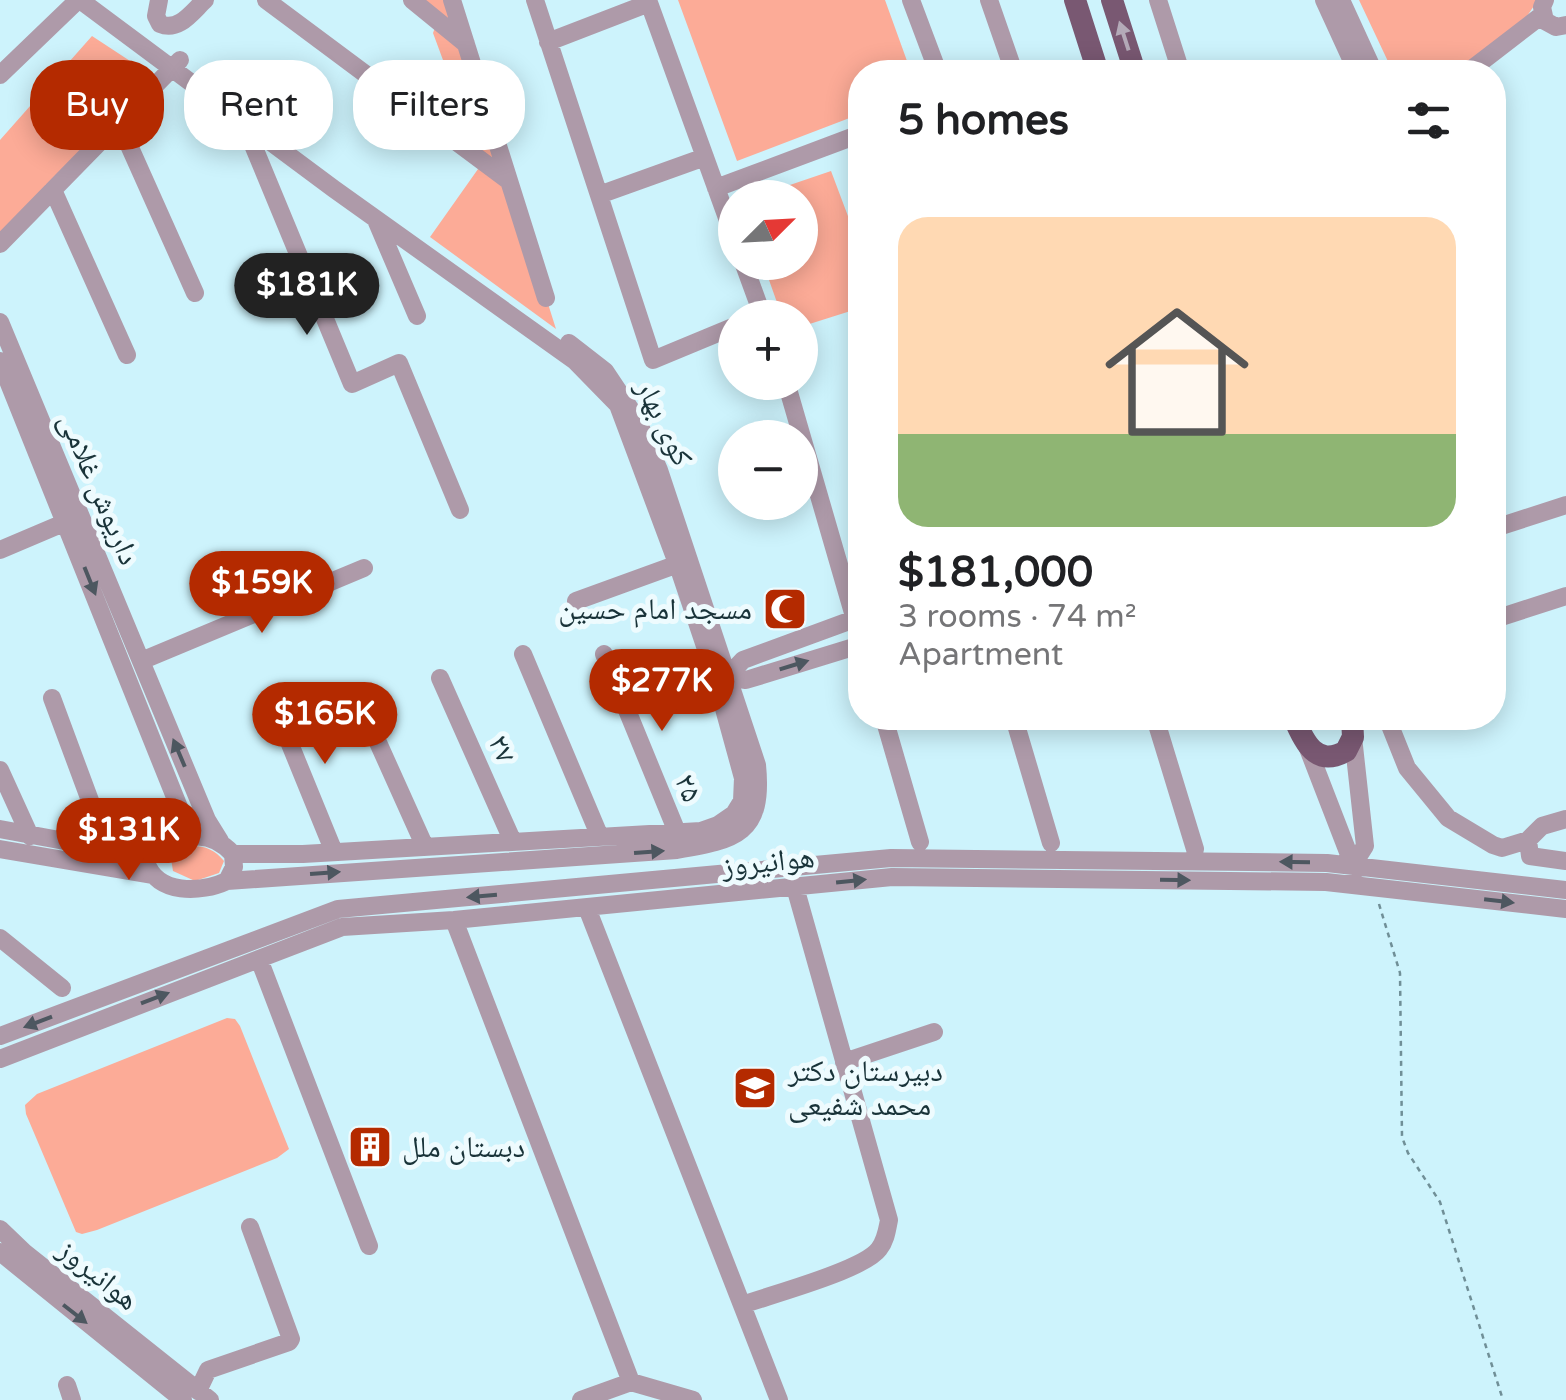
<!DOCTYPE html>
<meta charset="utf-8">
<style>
body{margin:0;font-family:"Varela Round","Noto Naskh Arabic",sans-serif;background:#f2f2f2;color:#202124;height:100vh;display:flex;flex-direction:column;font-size:38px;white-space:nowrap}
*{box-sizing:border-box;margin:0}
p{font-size:32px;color:#757577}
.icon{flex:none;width:55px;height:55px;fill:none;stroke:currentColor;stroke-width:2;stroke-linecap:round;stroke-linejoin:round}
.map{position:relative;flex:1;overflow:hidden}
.side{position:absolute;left:848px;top:60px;width:658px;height:670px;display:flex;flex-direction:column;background:#fff;border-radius:40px;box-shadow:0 5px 25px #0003}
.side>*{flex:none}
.hud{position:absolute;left:30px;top:60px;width:668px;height:90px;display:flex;gap:20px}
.needle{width:65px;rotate:66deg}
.controls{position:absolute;left:718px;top:180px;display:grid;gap:20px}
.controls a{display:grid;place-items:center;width:100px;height:100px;border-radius:50%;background:#fff;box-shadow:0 5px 25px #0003;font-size:50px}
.price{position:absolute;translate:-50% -85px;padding:0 22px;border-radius:35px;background:#b42a00;color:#fff;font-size:32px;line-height:65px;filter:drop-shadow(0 2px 5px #0008)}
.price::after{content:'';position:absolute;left:50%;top:60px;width:30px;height:22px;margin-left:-15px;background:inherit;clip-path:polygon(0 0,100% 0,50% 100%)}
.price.on{background:#222;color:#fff}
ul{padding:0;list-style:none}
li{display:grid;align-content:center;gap:20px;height:530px;padding:0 50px}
li span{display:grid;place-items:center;height:310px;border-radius:30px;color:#555}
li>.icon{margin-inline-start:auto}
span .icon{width:180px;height:180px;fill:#fffc;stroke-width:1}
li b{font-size:42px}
h2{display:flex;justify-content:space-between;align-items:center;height:120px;padding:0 50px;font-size:42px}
.chip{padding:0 35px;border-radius:40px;background:#fff;box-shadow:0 5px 25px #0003;font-size:35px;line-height:90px}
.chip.on{background:#b42a00;color:#fff}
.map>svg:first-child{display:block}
.green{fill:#fcab97}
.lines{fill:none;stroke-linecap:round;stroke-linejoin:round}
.path{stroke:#708f97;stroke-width:2.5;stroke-dasharray:5 5;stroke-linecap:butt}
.minor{stroke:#ae9aa9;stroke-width:18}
.major{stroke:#795872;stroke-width:22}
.oneway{fill:#b4aab8}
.oneway2{fill:#4d5760}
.labels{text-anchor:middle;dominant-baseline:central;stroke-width:10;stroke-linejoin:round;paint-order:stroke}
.street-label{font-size:30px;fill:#193339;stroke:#eefbfe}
.poi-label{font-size:30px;fill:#193339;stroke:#eefbfe;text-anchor:start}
</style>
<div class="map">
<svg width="1566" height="1400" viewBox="0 0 1566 1400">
<rect width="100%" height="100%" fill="#cdf3fc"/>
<!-- green -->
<path class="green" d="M412,0H452L556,329L430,237L483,162L422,116L450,79L433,33L436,25Z
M678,0H885L911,72H860V114L737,161Z
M1359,0H1538L1523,22L1453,72H1393Z
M92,36L156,78L0,236V140Z
M831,171L860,248V308L800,327V318L793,317L790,311H780L763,263L800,262V198L755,197Z
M192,846C206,846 215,850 224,861L219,873L195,881L173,871L171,859L177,852Z
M227,1018L235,1019L240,1026L289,1149L277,1158L97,1230L82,1234L76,1232L26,1114L25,1105L37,1094Z"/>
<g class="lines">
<!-- path -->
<path class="path" d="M1379,904L1400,973L1402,1137L1408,1153L1440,1202L1503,1400"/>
<!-- minor -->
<path class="minor" d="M80,0L334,189L575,361L618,405L677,563L715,676L743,778L742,801L734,814L718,825L701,831L303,854H233C206,826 185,837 152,851L146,862C157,895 201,893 227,881L234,867L233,854
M159,0L156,16L160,24C179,32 192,12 205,0
M266,0L509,181
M412,0L466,44
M452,0L546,298
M535,0L653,360L735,326
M648,0L735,240
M911,0L938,72
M989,0L1014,72
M1158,0L1181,72
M1324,0L1357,72
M1341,0L1374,72
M1545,0L1542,7L1545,21L1556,27L1566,25
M548,42L649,3
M1468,72L1542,15
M0,75L78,0
M243,121L352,384L399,363L460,510
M119,123L195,293
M716,188L860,134
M53,190L127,355
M599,195L705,157
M376,220L417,316
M0,244L180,60
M743,262L758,303V314L754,318
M0,322L207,820L220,841
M0,361L191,837
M786,382L860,637
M1492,529L1566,505
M0,550L66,522
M576,601L689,560
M1492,620L1566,596
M523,654L600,837
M604,654L677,832
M141,661L364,568
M721,676L746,680L860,645
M728,676L743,660L860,617
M440,678L513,842
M52,698L108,849
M358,698L425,847
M272,700L334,852
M884,718L920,842
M1014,718L1051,843
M1155,718L1195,849
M1387,718L1407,768L1448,818L1493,845L1502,848L1528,840
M1307,746L1353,865V875
M0,770L30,836
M1566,819L1542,826L1528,840L1530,856L1566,861
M0,829L108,849L152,851
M0,849L152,875
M1353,865L1365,846L1353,737
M227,881L677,850C736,840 764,834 757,765L659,470L637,419L605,371L569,343
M587,908L779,1400
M454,920L631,1382
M0,938L62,988
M259,959L369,1246
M0,1036L338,909L891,858L1327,863L1566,890
M0,1059L342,927L454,920L892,877L1326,882L1566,909
M844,1062L934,1032
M0,1229L24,1252L210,1400
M0,1252L183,1400
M742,1305C770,1295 864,1270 879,1249C886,1240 887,1230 889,1220L795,887
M67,1385L72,1400
M198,1391L208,1370L289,1342L291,1339L250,1227
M581,1400L631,1382L693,1400"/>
<!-- major -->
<path class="major" d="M1075,0L1098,72
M1112,0L1135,72
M1294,718C1304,742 1316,768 1346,751L1353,737L1352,718"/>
</g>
<!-- one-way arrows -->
<defs><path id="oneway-solid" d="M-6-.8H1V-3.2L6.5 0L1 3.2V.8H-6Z" transform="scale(2.5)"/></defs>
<use class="oneway" href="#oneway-solid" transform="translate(1124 36) rotate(-108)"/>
<g class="oneway2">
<use href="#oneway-solid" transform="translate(90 581) rotate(68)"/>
<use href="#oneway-solid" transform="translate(794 665) rotate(-17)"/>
<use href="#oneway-solid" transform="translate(179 753) rotate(-113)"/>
<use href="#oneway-solid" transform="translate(649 852) rotate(-4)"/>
<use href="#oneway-solid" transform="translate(1295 862) rotate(-179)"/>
<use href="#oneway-solid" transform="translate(325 873) rotate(-4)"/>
<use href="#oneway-solid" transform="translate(1175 880) rotate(1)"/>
<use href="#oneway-solid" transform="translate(851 881) rotate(-6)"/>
<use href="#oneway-solid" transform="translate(482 896) rotate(175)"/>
<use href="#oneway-solid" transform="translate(1499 901) rotate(7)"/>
<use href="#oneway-solid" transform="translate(155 998) rotate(-21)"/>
<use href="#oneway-solid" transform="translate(38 1022) rotate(159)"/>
<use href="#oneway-solid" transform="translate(75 1314) rotate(38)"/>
</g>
<!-- icons -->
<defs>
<symbol id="mosque-square" viewBox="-11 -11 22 22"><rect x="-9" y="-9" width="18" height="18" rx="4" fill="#b42a00" stroke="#eefbfe"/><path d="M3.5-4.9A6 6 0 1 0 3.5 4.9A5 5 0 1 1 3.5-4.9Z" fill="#fff"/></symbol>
<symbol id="school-square" viewBox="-11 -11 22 22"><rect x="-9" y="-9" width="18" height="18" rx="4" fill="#b42a00" stroke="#eefbfe"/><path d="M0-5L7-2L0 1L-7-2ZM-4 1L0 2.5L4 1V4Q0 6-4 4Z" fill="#fff"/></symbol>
<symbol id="building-square" viewBox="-11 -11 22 22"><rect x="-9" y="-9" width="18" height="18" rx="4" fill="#b42a00" stroke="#eefbfe"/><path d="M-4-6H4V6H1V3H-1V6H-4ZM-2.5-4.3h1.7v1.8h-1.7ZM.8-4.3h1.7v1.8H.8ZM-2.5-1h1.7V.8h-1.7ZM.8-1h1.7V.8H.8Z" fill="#fff"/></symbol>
</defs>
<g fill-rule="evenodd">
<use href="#mosque-square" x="760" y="584" width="50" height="50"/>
<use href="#school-square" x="730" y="1063" width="50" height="50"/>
<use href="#building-square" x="345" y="1122" width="50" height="50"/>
</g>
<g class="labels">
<!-- street labels -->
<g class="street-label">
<text transform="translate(664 423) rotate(64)">کوی بهار</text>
<text transform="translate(99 489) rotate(67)">داریوش غلامی</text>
<text transform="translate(502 749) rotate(66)">۲۷</text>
<text transform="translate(688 788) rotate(68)">۲۵</text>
<text transform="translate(768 862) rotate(-6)">هوانیروز</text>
<text transform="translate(98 1275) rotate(39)">هوانیروز</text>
</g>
<!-- poi labels -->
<g class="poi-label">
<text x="752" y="609" text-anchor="end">مسجد امام حسین</text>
<text x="788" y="1071">دبیرستان دکتر<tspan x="788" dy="34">محمد شفیعی</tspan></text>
<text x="402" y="1147">دبستان ملل</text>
</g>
</g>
</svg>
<div class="controls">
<a><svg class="needle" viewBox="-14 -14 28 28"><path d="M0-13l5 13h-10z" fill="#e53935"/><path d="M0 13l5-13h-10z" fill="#757577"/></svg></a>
<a>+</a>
<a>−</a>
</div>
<b class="price on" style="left:307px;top:338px">$181K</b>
<b class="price" style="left:262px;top:636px">$159K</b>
<b class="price" style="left:662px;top:734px">$277K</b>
<b class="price" style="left:325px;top:767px">$165K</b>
<b class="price" style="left:129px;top:883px">$131K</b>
<div class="hud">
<a class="chip on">Buy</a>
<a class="chip">Rent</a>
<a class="chip">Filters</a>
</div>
<section class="side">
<h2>5 homes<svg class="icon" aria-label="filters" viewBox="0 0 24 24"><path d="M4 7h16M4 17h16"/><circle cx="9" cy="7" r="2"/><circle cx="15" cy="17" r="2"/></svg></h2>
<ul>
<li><span style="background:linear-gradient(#ffd9b3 70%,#8fb573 0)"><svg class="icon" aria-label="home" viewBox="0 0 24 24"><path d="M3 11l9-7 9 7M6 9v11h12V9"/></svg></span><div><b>$181,000</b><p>3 rooms · 74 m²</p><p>Apartment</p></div></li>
</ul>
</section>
</div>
